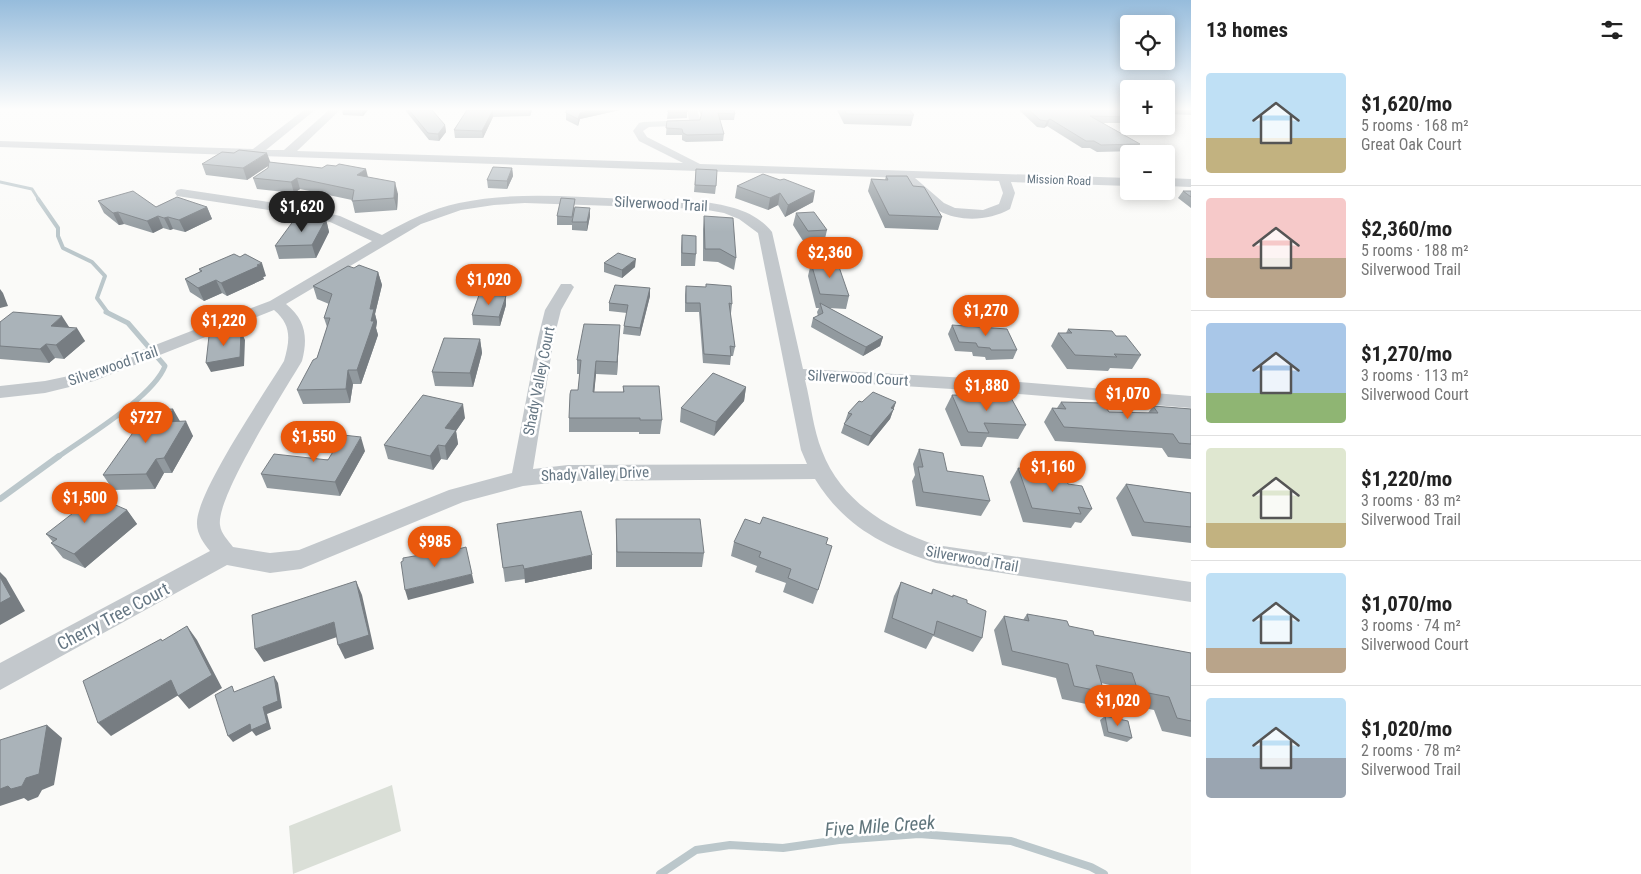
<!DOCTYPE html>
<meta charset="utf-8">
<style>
body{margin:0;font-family:"Roboto Condensed",sans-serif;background:#f6f6f6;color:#222;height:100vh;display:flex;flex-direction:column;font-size:19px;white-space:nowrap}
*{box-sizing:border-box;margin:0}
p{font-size:16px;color:#767676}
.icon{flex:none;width:28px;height:28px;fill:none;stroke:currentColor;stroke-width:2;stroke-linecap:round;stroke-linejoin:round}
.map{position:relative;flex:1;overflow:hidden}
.details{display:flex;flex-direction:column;background:#fff;width:450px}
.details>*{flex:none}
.buttons{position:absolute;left:1120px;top:15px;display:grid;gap:10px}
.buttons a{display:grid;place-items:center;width:55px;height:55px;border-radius:5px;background:#fff;box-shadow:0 2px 12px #0003;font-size:25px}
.price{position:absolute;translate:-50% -42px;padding:0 11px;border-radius:18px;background:#ea580c;color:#fff;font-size:16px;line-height:32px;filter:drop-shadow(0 1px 2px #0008)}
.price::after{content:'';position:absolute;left:50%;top:30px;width:15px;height:11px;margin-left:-8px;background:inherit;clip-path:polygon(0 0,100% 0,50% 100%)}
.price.active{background:#222;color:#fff}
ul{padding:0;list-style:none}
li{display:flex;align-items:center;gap:15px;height:125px;padding:0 15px}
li+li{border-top:1px solid #e0e0e0}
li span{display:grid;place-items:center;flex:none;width:140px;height:100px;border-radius:5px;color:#555}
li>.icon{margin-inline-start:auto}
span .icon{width:60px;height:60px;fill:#fffc;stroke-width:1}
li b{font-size:21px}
h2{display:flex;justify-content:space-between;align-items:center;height:60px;padding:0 15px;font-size:21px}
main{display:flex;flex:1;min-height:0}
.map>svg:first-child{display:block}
.green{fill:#dadfd7}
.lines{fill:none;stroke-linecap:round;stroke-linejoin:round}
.stream-far4{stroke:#bbc7cb;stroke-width:3}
.stream-far3{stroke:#bbc7cb;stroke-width:4}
.stream-far2{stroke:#bbc7cb;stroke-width:5}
.stream-far1{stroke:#bbc7cb;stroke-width:6}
.stream{stroke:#bbc7cb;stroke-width:8}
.minor{fill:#c3c8cc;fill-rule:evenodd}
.wall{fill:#929a9f}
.shaded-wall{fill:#777d82}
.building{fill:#aab3b9;stroke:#777d82}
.labels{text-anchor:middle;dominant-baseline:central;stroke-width:5;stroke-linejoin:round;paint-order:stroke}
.far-street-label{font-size:12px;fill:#657683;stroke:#fff}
.street-label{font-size:15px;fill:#657683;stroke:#fff}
.near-street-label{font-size:18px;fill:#657683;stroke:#fff}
.near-water-label{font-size:19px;font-style:italic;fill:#60757c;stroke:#fff}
</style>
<main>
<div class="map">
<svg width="1191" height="874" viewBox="0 0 1191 874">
<rect width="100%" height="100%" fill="#fafaf8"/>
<!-- green -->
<path class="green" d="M392,785L401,831L293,874L289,826Z"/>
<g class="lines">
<!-- stream-far4 -->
<path class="stream-far4" d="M0,182L32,189L39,200"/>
<!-- stream-far3 -->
<path class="stream-far3" d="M38,199L58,228V236L63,248L92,262L105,276L97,298L108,313"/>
<!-- stream-far2 -->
<path class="stream-far2" d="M58,457C87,436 153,397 165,366L128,323L106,312"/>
<!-- stream-far1 -->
<path class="stream-far1" d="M0,499L59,456"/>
<!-- stream -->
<path class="stream" d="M660,874L696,850L730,845L783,848L839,840L919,834L1011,841L1091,867L1104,874"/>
<!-- minor -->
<path class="minor" d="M304,110H315L266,150H284L329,110H340L297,151L683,163L639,141L633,131L639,123L643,122L689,120L687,110H697L700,118L698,125L649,127L643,131L647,137L700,164L1129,178V186L1011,182L1015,193L1010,209C989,221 960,222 939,211C934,208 931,204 927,201C918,194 910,189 904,180L905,178L0,147V141L253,149ZM915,178L999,181L1003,193L999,204L983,210L955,208L944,203Z
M1166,178L1191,179V187L1166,186Z
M181,189L302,207L340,216L382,235C407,221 431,209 459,203C515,191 572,197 629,199C664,200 700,198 734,208C748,212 763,220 772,232L803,369L968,378L1191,396V408L968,390L805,380C811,403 813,429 822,451C841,501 888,529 936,545L1191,582V602L936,563C883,546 845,527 815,479L568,481L523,486L463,502L301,569L270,573L227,565L0,690V663L210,551C204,544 197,534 197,524C195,494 266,391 284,361C290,340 292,325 274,310L94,381L45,393L0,398V386L45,381L83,373L199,328L270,301L372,241L330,222L302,215L177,196L175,193L177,190ZM525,203L702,209L724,213L739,219L758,233L801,450L807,464L568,465L533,469L554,338L561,310L574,287L571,284H561L545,310L538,338L512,473L449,490L299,550L270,553L233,547C228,540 221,534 220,525C216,497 285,390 302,361C308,338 306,320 286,304L421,224L461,210L494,205Z"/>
</g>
<!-- wall -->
<path class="wall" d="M342,110H368L363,116L343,115Z
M405,110H432L445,125L446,132L439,141L429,140Z
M467,110H532L530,116L493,117L483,138H455L454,130Z
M566,110H620L580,119L578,126L566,120Z
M668,110L687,112V118L667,119Z
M699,110H734L735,114L734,120H720L724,134L723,141L686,142L682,140V135H666L667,121L700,120L701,116Z
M837,110H910L914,115L911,126L844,124Z
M1019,110H1129V123H1103L1140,144L1136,151L1097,152L1090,148H1082L1047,126L1044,128L1037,127Z
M1166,110H1191V115L1169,114L1168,117H1166Z
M270,162L368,177L398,194L397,210L355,213L352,200L300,189L294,193L257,189L253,178L268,168V166L247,180L206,175L202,164Z
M512,168L513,176L507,189L488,188L487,180Z
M696,169L716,186L715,194L694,192Z
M886,176L913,186L942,217L938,230L885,228L868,191L871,179L885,180Z
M780,180L813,202L785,217L778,205L768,210L735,198L737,186Z
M1183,191H1191V208L1178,198Z
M98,201L156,207H207L212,219L185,232L173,229L170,230L163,228L153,233L124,224L119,225L104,213Z
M576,207L590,216L587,231L572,230V225H557V216Z
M796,213L827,230L824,243L805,244L793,225Z
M704,216L736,258L734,270L718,262L703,261V229Z
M326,219L329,232L316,258L279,259L275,246Z
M682,235L696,254L695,266H681V248Z
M604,263L635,267L622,278L604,272Z
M811,263L849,296L846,309L829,308L883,337L880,346L863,356L811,327L813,318L818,316L817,312L819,308H816L808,276Z
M354,268L378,272L382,285L375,314L377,322L376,328L378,335L361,384H353L350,403L303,404L297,390L317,358L327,327L324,318L329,304L317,299L313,286Z
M199,269L266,276L263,277L264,279L227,296L222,293L204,301L190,292L185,279L200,272Z
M686,286L732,304L731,313H730L735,347L733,356H731L730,365L703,363L699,312H685V295Z
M650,288V296L640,336L623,334L624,326L627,313L609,311V303Z
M506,296V305L500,326L473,325L472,315Z
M0,322L69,327L85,341L64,359L55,358L49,363L0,359Z
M952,325L1017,350L1013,359L986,360L985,357L973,356L972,352L955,351L948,334Z
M1068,329L1116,336L1141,355L1132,369L1110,368L1108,371L1067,369L1051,346L1058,333H1066Z
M619,338L617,375L596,374L594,392H623V386L662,420L660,434H639V432H569V418L578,390L580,374H577V360Z
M480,339L482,353L473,387L435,386L432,372Z
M746,387L744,401L714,436L680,422L681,408Z
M952,395L1026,425L1018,439L987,437L982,447L961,446L945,409Z
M862,402H896L890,419L868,446L841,433L848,413Z
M1061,402L1109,412L1148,413L1153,406L1191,409V459L1168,457L1162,448L1055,441L1044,422L1052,408H1057Z
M465,418L456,431L458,444L447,460L441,459L433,470L388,459L384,445Z
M180,422L193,436L172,473H164L155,489L113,490L103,475Z
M919,449L947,471L990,501L981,516L916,506L912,481L915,475L913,464Z
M365,451L340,496L267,488L261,474Z
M1018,468L1042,476L1068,484L1092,509L1081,523L1075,522L1071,528L1023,522L1010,482Z
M1126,484L1191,493V543L1132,536L1116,498Z
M127,510L137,524L85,568L63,558L51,543L53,542L46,534Z
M616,519L704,553L702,567H616Z
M497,524L592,569L525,583V579L505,582Z
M760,524L826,544L818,590L813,604L783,592L786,583L755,572L757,566L731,556L734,542Z
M901,582L930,594L933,589L952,597L953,595L967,603L982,638L973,652L933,636L926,649L884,632L894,596Z
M1027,614L1069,626L1094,635L1191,653V737L1162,731L1154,710L1124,704L1118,687L1101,683L1104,692L1091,705L1062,699L1056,678L1002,665L994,630L1004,616L1023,620Z
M1105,716L1132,738L1127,742L1104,736L1100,720Z"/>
<!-- shaded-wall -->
<path class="shaded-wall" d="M362,110H368L363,116Z
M493,110V117L483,138L482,131Z
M529,110H532L530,116Z
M591,110H620L580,119L578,126V119L580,113Z
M1050,119L1047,126L1044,128L1047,121Z
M445,125L446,132L439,141L438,134Z
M267,153L271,164L247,180L243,168Z
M512,168L513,176L507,189V181Z
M366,169L369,181L357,175Z
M297,178L300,189L294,193L291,182Z
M395,182L398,194L397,210L394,198Z
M815,191L813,202L785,217L788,205Z
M780,193L778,205L768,210L770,198Z
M207,207L212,219L185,232L179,220Z
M590,208V216L587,231V222Z
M118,212L124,224L119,225L113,213Z
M158,216L163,228L153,233L147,221Z
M168,217L173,229L170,230L164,218Z
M326,219L329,232L316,258L312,245Z
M636,259L635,267L622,278V270Z
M262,263L266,276L263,277L264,279L227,296L221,283Z
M378,272L382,285L375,314L377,322L376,328L378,335L361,384L357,370Z
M216,280L222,293L204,301L198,288Z
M650,288V296L640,336V328Z
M0,289L3,293L8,306L0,308Z
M506,296V305L500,326L499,317Z
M62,316L71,330L51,326Z
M620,325L619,338L617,375V362Z
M77,328L85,341L64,359L56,345Z
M241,331L245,340L244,366L211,372L206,363Z
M883,337L880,346L863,356L866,347Z
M480,339L482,353L473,387L470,373Z
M46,344L55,358L49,363L40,349Z
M596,361V374L593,406V392Z
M348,370L353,384L350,403L346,389Z
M746,387L744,401L714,436L716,422Z
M896,402L890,419L868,446L871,436Z
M463,404L465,418L456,431L458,444L447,460L445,446V428Z
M173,409L181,423L165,422Z
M186,421L193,436L172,473L164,458Z
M361,437L365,451L340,496L335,482Z
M438,445L441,459L433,470L430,456Z
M156,459L164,473L155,489L146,474Z
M127,510L137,524L85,568L74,554Z
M592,555V569L525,583L524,569Z
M0,572L6,578L25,611L0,625Z
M472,574L474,583L408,600L405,590Z
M356,581L362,595L374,649L345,659L338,645Z
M334,622L340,636L264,662L255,649Z
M187,626L197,640L222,688L189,709L178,696Z
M274,676L278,683L282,708L267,714L271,729L256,736L252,731L233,742L228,736Z
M171,680L182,693L111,736L98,723Z
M47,725L62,738L54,785L42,790L38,797L28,801L24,798L0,806V789Z"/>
<!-- building -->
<path class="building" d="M409,110H432L445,125L438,134L428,133Z
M467,110H493L482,131L454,130Z
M566,110H591L580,113L578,119L566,113Z
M668,110H687V112H668Z
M702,110H734L735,114L718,113L724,134L687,135L683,133L682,129L666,128L667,121L700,120L702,112Z
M845,110H910L914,115L846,114Z
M1029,110H1129V117L1090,116L1140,144L1101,145L1094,141H1086L1050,119L1047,121L1040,120Z
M239,150L267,153L243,168L202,164L222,152L234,153Z
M269,162L322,168L327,165L336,166L339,164L366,169L357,175L395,182L394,198L352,201L354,190L297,178L291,182L253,178L268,168Z
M493,167L512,168L507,181L487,180Z
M696,169L717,170L716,186L695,185Z
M763,174L780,180L784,179L815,191L788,205L780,193L770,198L737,186Z
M886,176H907L913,186L924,187L942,217L889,215L871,179L888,180Z
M133,191L156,207L177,197L207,207L179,220L168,217L164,218L158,216L147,221L118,212L113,213L98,201Z
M1183,191H1191V197Z
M561,198L575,199L572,217L557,216Z
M575,207L590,208L587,222H572Z
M814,212L827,230L808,231L796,213Z
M704,216L733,218L736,258L720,249H705Z
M326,219L312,245L275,246L294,220Z
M682,235L696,236V254L682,253Z
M618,253L636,259L622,270L604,263Z
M234,254L240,257L245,254L262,263L257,265L259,266L221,283L216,280L198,288L185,279L202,271L199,269Z
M811,263L838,264L849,296L820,294Z
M359,265L378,272L370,309H374L371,321H374L357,370H348L346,389L297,390L313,360L317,358L330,318H324L332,294L313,286L348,266L354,268Z
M706,284L731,286L732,304L729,303L735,347L730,346L731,356L704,354L700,303H686V286L706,287Z
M615,285L650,288L640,328L624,326L628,305L609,303Z
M479,295L506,296L499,317L472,315Z
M820,303L883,337L866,347L845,336L813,318L823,313Z
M13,312L62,316L51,326L77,328L56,345L46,344L40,349L0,346V322Z
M584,324L620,325L617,362L596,361L593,392H624L623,386H659L662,420H640V418H569L570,394L571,390H578L581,360H577Z
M952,325L1007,329L1017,350H991L990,348L978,347L976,343L959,342Z
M1068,329L1112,331L1116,336H1126L1141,355L1114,354L1117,357L1075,355L1058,333H1072Z
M241,331L240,357L206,363L209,336Z
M444,338L480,339L470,373L432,372Z
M713,373L746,387L716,422L681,408Z
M873,392L896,402L891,408L894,409L871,436L844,424L852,414L848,413L859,401L862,402Z
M423,395L463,404L445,428L456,430L445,446L438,445L430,456L384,445Z
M952,395L1010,396L1026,425L984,423L989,433L968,432Z
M1061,402L1103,403L1109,412L1158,413L1153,406L1191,409V444L1179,443L1173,434L1064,427L1052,408L1066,409Z
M173,409L165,422L186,421L164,458L156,459L146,474L103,475L149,410Z
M343,435L361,437L335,482L261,474L274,454L328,460Z
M919,449L943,453L947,471L983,476L990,501L923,492L918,467H923Z
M1018,468L1040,470L1042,476L1066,479L1068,484L1082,486L1092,509L1078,507L1081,514L1032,508Z
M1126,484L1191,493V527L1144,522Z
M95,496L127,510L74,554L51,543L57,539L46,534Z
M581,511L592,555L524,569L523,565L503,568L497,524Z
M763,517L828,538L826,544L832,546L818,590L788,578L791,569L759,557L761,552L734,542L745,519L760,524Z
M616,519H700L704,553L617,552Z
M466,547L472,574L405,590L401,562L403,561V558L443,551V553Z
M0,577L11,597L0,603Z
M356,581L369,635L338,645L334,622L255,649L252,615Z
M901,582L932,594L933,589L953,597V595L967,600V603L986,611L982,638L937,621L934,635L892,618Z
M1027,614L1067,621L1069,626L1093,631L1094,635L1191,653V721L1177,718L1169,697L1138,691L1132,673L1096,665L1104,692L1074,686L1068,664L1012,651L1004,616L1029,621Z
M187,626L212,675L178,696L171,680L98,723L83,681L161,639L162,641Z
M274,676L278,701L263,707L267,723L251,730L250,724L228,736L215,695L232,686L234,692Z
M1105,716L1128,721L1132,738L1108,732Z
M47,725L39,774L26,778L22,786L11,789L8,786L0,789V740Z"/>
<!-- sky -->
<linearGradient id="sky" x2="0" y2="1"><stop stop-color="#96bcdc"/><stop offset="0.47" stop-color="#fdfdfc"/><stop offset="1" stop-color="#fdfdfc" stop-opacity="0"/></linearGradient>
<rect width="1191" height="232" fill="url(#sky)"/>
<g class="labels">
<!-- far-street labels -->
<g class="far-street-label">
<text transform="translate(1059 180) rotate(2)">Mission Road</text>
</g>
<!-- street labels -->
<g class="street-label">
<text transform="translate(661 204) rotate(3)">Silverwood Trail</text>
<text transform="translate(113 366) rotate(-19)">Silverwood Trail</text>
<text transform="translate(858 378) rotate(3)">Silverwood Court</text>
<text transform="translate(539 381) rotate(-79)">Shady Valley Court</text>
<text transform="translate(595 474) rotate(-2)">Shady Valley Drive</text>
<text transform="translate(972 559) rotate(10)">Silverwood Trail</text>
</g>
<!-- near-street labels -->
<g class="near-street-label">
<text transform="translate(113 616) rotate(-28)">Cherry Tree Court</text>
</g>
<!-- near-water labels -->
<g class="near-water-label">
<text transform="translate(880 826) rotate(-4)">Five Mile Creek</text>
</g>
</g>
</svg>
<div class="buttons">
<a><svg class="icon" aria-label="locate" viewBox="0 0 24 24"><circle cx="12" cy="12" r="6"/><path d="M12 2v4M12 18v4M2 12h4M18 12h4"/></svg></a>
<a>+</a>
<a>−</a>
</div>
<b class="price active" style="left:302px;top:233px">$1,620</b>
<b class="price" style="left:830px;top:279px">$2,360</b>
<b class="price" style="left:489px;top:306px">$1,020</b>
<b class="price" style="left:986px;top:337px">$1,270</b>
<b class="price" style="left:224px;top:347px">$1,220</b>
<b class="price" style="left:987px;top:412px">$1,880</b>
<b class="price" style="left:1128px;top:420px">$1,070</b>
<b class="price" style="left:146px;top:444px">$727</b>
<b class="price" style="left:314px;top:463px">$1,550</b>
<b class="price" style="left:1053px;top:493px">$1,160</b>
<b class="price" style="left:85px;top:524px">$1,500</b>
<b class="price" style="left:435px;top:568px">$985</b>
<b class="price" style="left:1118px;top:727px">$1,020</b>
</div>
<section class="details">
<h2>13 homes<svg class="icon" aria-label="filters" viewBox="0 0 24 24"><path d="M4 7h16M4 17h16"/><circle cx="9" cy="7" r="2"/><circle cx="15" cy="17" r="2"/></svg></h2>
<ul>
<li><span style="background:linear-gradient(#bfe0f5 65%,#c2b280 0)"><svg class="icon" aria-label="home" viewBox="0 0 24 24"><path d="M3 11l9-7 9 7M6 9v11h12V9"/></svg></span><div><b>$1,620/mo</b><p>5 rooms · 168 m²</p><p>Great Oak Court</p></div></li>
<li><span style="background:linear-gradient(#f6c9c9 60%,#b9a48a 0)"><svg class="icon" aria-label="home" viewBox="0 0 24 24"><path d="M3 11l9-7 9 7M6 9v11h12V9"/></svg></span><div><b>$2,360/mo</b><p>5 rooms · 188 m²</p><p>Silverwood Trail</p></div></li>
<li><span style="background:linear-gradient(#a9c7e8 70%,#8fb573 0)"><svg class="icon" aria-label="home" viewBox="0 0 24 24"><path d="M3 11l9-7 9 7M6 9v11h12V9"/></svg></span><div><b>$1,270/mo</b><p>3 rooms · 113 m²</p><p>Silverwood Court</p></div></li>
<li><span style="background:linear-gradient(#dfe7d0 75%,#c2b280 0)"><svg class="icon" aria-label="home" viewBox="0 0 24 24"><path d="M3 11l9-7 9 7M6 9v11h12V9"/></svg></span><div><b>$1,220/mo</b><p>3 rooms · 83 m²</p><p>Silverwood Trail</p></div></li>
<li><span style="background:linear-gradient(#bfe0f5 75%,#b9a48a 0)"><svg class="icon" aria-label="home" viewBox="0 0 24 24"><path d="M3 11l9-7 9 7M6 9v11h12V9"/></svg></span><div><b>$1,070/mo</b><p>3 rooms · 74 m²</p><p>Silverwood Court</p></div></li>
<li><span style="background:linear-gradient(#bfe0f5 60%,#9aa5b1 0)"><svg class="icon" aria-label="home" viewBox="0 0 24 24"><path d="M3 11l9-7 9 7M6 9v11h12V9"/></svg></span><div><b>$1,020/mo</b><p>2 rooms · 78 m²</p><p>Silverwood Trail</p></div></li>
</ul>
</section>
</main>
